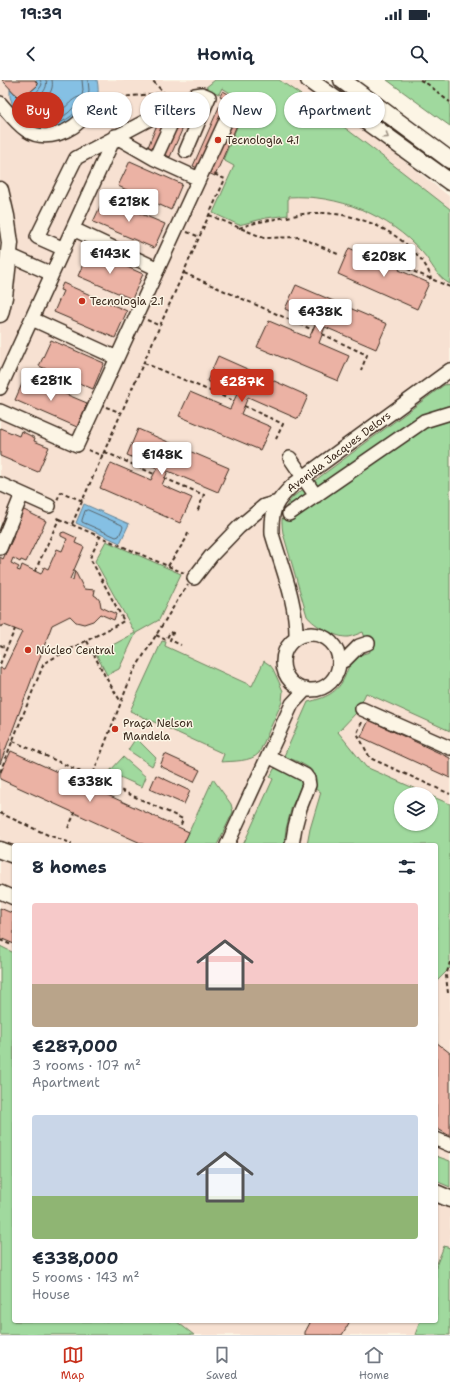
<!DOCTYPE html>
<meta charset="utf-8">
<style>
body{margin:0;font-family:"Shantell Sans",sans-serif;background:#f6f6f7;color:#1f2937;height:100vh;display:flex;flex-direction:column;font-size:15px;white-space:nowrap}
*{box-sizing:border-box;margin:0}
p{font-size:13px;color:#747a83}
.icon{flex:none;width:22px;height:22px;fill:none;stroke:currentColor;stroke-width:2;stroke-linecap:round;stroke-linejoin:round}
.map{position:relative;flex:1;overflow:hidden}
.sheet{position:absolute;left:12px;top:763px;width:426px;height:480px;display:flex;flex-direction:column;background:#fff;border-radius:4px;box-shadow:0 1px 3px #0004}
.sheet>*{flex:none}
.guide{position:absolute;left:12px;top:12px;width:426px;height:36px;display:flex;gap:8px}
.controls{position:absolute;left:394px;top:707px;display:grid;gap:8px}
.controls a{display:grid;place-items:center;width:44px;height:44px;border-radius:50%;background:#fff;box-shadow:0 1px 3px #0004;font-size:20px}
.price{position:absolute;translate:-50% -34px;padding:0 9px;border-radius:4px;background:#fff;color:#222;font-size:13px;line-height:26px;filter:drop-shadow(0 1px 2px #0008)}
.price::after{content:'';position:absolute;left:50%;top:24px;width:12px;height:9px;margin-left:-6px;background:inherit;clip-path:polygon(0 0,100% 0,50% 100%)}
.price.on{background:#c8321e;color:#fff}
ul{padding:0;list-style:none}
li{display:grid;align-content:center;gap:8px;height:212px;padding:0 20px}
li span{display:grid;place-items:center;height:124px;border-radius:4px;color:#555}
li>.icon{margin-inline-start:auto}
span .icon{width:72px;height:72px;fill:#fffc;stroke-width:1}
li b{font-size:17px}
h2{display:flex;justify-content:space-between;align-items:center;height:48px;padding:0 20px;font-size:17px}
.chip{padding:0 14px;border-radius:18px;background:#fff;box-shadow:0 1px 3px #0004;font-size:14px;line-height:36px}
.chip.on{background:#c8321e;color:#fff}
.status{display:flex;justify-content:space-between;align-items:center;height:28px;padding:0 20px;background:#fff;direction:ltr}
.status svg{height:11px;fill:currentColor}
header{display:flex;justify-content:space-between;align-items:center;height:52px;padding:0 20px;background:#fff;font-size:18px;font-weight:600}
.tab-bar{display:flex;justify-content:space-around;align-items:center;height:56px;border-top:1px solid #e0e1e3;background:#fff;font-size:11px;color:#747a83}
.tab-bar a{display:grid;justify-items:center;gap:2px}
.tab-bar .on{color:#c8321e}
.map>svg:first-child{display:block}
.built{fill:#f7e1d2;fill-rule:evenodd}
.green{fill:#a0d99e;stroke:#6e825e}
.water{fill:#85c0e4;stroke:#678495}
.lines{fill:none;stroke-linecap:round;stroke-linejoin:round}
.shore{stroke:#59666d;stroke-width:1}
.building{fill:#ebb2a4;stroke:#3b2a1e}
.minor-casing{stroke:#3b2a1e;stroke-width:16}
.major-casing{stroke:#3b2a1e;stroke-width:19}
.path{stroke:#3b2a1e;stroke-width:2;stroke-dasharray:4 3;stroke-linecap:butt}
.minor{stroke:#fcf5e5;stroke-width:13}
.major{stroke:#fcf5e5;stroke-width:16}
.oneway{stroke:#9c9082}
.poi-dot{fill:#c8321e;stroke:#fcf5e5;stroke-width:1.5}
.labels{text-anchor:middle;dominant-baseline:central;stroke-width:3;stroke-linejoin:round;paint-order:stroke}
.poi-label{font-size:11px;fill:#3b2a1e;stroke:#fcf5e5;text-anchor:start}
.street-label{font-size:11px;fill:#3b2a1e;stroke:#fcf5e5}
</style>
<div class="status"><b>19:39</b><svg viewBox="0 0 49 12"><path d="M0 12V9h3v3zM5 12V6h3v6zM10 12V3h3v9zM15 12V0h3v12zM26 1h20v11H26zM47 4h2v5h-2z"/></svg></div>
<header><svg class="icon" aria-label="back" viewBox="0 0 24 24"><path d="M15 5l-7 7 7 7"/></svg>Homiq<svg class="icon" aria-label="search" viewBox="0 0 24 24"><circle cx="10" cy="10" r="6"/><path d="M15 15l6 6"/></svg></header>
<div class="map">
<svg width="450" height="1255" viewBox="0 0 450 1255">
<rect width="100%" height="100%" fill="#fcf5e5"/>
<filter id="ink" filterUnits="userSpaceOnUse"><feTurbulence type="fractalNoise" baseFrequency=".025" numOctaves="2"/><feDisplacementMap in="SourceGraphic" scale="8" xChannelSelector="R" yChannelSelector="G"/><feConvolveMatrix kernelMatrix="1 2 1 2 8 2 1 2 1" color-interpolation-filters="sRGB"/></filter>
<g filter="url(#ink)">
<!-- built -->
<path class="built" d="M0,0H298L350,38L450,117V1255H48L31,1241H436V765H14V1225L0,1210ZM401,714H431V744H401Z"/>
<!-- green -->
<path class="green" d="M215,0H279L304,17L369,66L450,129V204C436,197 432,183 422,172C389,135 338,114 288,117V135L266,138L239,145L213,133L234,86L223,80L241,37L240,23L232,14L222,8L219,14L205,8Z
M387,0H450V46L443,41Z
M450,304V651L366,613L357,632L338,652L366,687L427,714H401V744H431V716L450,724V888L436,902V765H307L310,749L321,712L313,708C314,706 316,702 316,699C316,687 293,680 284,676L308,622C325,618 338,613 345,596C348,589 350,580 358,576C362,574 366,573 370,572L363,552C358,554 353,556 348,557C337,558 314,546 307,536L283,453C280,436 283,428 294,416L444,305Z
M106,461L181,494L159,540L136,553L119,589L107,595L96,574L135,553L95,481Z
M162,561L166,562L165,566L252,606L264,581L270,585L273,589L279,602L283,611L282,622L259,673C251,682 233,681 221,682L224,674L130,631Z
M136,658L156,678L152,686L128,670Z
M123,677L146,697L142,707L109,692Z
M277,688L298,698L301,701L302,705L292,726L286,749L284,765H243L273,699L270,697L274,689Z
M213,699L231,724L233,732L217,765H183Z
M0,866L14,873V1241H176L194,1255H0Z
M436,1076L450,1081V1107L436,1101Z
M444,1166L450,1168V1255H415L420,1241H436V1186Z"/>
<!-- water -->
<path class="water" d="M35,0H46L48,1V0H97C100,13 97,26 90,37L74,40L57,48L44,49L36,48L29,45L15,31L10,17V8L21,20L38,5Z
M84,424L129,444L120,463L76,443Z"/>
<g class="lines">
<!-- shore -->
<path class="shore" d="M40,0L42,4C41,9 28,21 23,23C21,24 19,24 17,25C24,48 53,50 70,37C75,34 76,28 82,28
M46,0C50,13 32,20 25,29C34,44 55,43 68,33C71,31 73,27 77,24L87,23L89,10L88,0
M52,0C55,14 43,20 34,28L35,31C44,36 56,35 64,28C72,22 71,19 82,16L83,10L82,0
M88,430L122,445L123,447L119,456L116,457L82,442V440L85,431Z"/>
</g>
<!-- building -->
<path class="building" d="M2,0H35L38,5L21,20Z
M223,11L232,16L237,23L240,38L215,96L193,86L223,18L220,16Z
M187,31L190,32L170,77L148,67L156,47Z
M130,81L182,104L171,130L118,106Z
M104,118L165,144L154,168L93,142Z
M349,168L389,185L395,172L404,180L399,190L429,203L417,229L338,194Z
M89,170L143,194L132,219L78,196Z
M63,203L127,231L115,258L54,232L63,211L60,210Z
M296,205L387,244L376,269L325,247L319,263L349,276L338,301L257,267L269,241L309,258L316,243L285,229Z
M51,260L104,283L93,309L39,286Z
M218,276L308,316L298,339L248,317L241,334L271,347L260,370L179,336L190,312L230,329L237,314L207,301Z
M25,297L87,323L77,347L15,320Z
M0,348L19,356L21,351L35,358L34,361L49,367L38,392L0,376Z
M138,349L229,388L218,412L168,391L162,405L192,418L180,443L100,408L111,383L151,400L157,388L127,375Z
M22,429L46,441L26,482L21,480L20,482L13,478L11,483L19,487L17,490L20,491L22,485L41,494L44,487L48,489L57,469L62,471L67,459L61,456V453L64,452L77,458L75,463L84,467L70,499L73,500L75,491L84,509L95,510L94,515L97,517L100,521L101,527L116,534L114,540L100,534L93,541L84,544L76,542L70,536L52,545L0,684V588L4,589L22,552L4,545L0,547V477L3,479L14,456L13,455L16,448L14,447Z
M369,640L450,678V698L361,657Z
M11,671L189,752L183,765H145L0,699V694Z
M165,674L200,690L194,702L160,686Z
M156,695L190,711L184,724L150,709Z
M0,828L14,834V864L0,858Z
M436,962L450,973V1056L436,1048Z
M311,1241H350L342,1255H305V1252Z"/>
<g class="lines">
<defs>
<path id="minor" d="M0,23C8,32 16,43 26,50C45,63 73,52 85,35
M115,56L155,79L199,99
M155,79L171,44
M73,149L158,189
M64,169L37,157L76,78L195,15L202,14L209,17L186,71
M9,175L52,194
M32,239L117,278
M0,308L115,56
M0,331L77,365L228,36
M290,378L316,416
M0,404L49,426
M289,434L424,341L450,333
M0,468L22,414
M194,498L211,476L239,447L264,426L278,422
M283 582a28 28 0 1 1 56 0a28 28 0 1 1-56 0Z
M296,558C297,523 282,488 272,454C271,428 276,421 294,404L450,290
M339,583L345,580L359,566L368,563
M362,629L450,668
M268,676L305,695L308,699L309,705L300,728L295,747L292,765
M227,765L292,624L306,609
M0,812L14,818
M436,1059L450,1065"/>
<path id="major" d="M309,0L450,102
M342,0L450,80
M0,110L6,136L10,163L4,217L0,234
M0,770L14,775
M436,1113L450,1119"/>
</defs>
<!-- minor casing -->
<use href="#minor" class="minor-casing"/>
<!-- major casing -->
<use href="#major" class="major-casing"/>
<!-- path -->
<path class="path" d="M420,0C432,5 439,15 450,22
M99,19L164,13L152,0
M209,135L264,158L300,157L340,175
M239,148C255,142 270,140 287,137C292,136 297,135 302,134C339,129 379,141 407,165C418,175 428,185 431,199
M187,152L200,157
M401,186L450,207
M184,193L313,250
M450,224V223
M147,240L160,246
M322,254L367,275L361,290
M144,283L234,321
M244,326L283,344L276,359
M106,327L122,333
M88,370L103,376
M105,372L154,394
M164,398L204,415L197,432
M57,420L61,412L83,421
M59,439L184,493
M72,444L225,99L214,94
M168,486L186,459L188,453
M35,491L59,439L54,437
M156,555L166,560L170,552L173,553L170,560L181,565
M87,561L105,596L121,622
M0,565L7,568
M0,584L15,549
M362,642L357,653L370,678L450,714
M13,661L92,697L132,594L179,518L188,505
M0,692L44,583L124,541L90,478L100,457
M88,706L92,697L183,739L180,747
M0,733L48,755L71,763V765
M68,748L75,733
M0,860L14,866
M448,913L446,896L450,882"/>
<!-- minor -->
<use href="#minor" class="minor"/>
<!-- major -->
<use href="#major" class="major"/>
</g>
<!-- one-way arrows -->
<defs><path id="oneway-chevron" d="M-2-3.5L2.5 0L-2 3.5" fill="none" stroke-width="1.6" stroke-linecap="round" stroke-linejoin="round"/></defs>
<use class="oneway" href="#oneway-chevron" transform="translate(386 56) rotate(36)"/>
</g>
<!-- markers -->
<g class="poi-dot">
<circle cx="218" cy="60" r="4"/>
<circle cx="82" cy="221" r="4"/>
<circle cx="28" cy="570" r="4"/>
<circle cx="115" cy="649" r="4"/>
</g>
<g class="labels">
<!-- poi labels -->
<g class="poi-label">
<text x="226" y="60">Tecnologia 4.1</text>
<text x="90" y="221">Tecnologia 2.1</text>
<text x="36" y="570">Núcleo Central</text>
<text x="123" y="643">Praça Nelson<tspan x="123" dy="13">Mandela</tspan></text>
</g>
<!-- street labels -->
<g class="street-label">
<text transform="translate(339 372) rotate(-37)">Avenida Jacques Delors</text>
</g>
</g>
</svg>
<div class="controls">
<a><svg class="icon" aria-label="layers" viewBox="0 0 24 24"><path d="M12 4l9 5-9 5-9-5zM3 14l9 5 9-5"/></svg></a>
</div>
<b class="price" style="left:129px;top:143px">€218K</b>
<b class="price" style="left:110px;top:195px">€143K</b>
<b class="price" style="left:384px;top:198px">€208K</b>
<b class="price" style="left:320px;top:253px">€438K</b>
<b class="price" style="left:51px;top:322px">€281K</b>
<b class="price on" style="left:242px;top:323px">€287K</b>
<b class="price" style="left:162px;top:396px">€148K</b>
<b class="price" style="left:90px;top:723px">€338K</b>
<div class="guide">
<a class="chip on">Buy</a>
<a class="chip">Rent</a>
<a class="chip">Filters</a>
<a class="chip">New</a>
<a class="chip">Apartment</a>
</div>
<section class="sheet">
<h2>8 homes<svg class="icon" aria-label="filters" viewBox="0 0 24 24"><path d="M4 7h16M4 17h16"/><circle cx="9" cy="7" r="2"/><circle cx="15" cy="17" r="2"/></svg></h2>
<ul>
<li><span style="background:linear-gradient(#f6c9c9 65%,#b9a48a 0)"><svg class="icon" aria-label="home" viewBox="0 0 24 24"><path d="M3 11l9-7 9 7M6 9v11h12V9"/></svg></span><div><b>€287,000</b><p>3 rooms · 107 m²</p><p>Apartment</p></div></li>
<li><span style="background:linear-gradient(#c9d6e8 65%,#8fb573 0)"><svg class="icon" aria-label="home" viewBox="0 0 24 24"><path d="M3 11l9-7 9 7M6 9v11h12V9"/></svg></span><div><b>€338,000</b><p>5 rooms · 143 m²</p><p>House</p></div></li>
</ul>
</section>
</div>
<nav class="tab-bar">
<a class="on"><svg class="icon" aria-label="map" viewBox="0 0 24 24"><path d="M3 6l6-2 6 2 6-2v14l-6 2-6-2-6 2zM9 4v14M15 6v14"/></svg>Map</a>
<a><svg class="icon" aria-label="saved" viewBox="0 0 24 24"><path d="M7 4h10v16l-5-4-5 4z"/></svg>Saved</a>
<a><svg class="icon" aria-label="home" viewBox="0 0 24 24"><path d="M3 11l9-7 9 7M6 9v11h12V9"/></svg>Home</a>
</nav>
